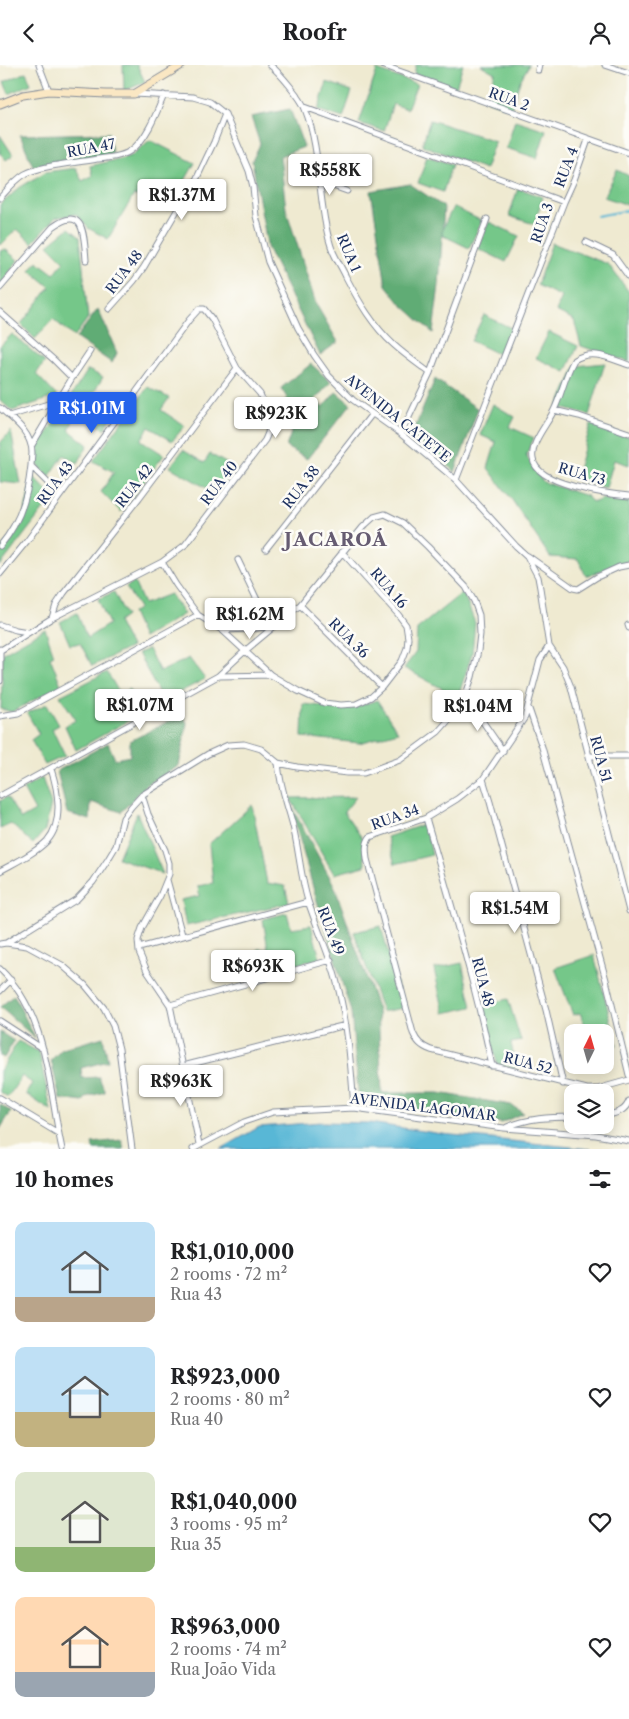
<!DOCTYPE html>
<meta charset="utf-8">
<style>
body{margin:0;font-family:"Libre Caslon Text",serif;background:#f6f6f6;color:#202124;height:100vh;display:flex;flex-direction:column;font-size:19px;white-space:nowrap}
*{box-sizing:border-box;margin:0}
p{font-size:16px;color:#757577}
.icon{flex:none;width:28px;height:28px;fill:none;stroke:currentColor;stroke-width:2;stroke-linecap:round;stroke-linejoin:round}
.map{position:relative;height:1084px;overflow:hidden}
.drawer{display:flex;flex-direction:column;background:#fff;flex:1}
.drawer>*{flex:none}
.needle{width:32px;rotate:5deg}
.buttons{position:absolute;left:564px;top:959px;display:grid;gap:10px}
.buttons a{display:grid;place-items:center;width:50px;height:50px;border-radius:10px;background:#fff;box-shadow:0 2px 12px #0003;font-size:25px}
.price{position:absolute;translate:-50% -42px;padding:0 11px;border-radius:5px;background:#fff;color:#222;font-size:16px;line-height:32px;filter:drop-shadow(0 1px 2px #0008)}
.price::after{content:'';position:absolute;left:50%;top:30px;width:15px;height:11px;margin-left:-8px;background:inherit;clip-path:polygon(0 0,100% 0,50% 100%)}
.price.on{background:#2563eb;color:#fff}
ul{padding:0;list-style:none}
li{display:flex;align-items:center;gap:15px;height:125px;padding:0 15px}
li span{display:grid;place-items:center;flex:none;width:140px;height:100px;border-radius:10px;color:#555}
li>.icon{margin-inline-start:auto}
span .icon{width:60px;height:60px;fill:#fffc;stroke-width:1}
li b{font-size:21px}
h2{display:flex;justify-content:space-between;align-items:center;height:60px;padding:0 15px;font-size:21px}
header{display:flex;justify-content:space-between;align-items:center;height:65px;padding:0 15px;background:#fff;font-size:22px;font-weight:800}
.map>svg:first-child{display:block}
.green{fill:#75c789;stroke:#487b74}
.forest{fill:#60ac75;stroke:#3e6e6a}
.water{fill:#58b7d6;stroke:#3a739a}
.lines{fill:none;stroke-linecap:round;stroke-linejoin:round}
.stream{stroke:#58b7d6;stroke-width:2}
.minor-casing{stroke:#858c98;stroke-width:7}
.secondary-casing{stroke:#858c98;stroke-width:9}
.minor{stroke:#fff;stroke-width:5}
.secondary{stroke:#fae7c3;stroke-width:7}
.labels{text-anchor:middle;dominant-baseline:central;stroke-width:5;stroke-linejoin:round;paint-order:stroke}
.street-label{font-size:14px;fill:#1b2f5e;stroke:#fdfcf7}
.district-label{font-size:19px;font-weight:bold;letter-spacing:1px;fill:#665c72;stroke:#fdfcf7}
</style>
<header><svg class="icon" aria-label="back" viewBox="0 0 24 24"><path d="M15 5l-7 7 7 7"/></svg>Roofr<svg class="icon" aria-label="person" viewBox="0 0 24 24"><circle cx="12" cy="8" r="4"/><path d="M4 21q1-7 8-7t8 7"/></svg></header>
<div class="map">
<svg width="629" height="1084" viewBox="0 0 629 1084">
<rect width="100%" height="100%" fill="#fdfcf7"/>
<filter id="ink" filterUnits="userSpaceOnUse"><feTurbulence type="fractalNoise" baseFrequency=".02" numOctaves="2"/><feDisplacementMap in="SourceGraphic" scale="10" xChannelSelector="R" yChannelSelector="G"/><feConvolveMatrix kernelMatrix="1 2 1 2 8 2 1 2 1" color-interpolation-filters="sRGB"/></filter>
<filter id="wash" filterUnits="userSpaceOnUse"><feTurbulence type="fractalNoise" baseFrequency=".0096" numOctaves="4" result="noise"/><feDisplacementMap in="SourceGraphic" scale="20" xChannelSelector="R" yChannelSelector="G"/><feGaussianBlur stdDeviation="1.12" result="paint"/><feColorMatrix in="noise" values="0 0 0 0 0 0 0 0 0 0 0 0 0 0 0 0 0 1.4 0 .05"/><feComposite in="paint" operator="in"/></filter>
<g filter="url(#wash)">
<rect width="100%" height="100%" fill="#efead1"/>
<!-- green -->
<path class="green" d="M123,0H137L145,17L124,26Z
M416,0H463L456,22L414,9Z
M481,0H529L520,16L511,44L486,35L495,8Z
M377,5L417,19L407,44L393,39L384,66L359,58Z
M26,7L31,19L9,29L4,17Z
M327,17L352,26L343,53L318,45Z
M430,55L495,76L485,104L422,80Z
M515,55L546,65L537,93L506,83Z
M0,70L13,90L6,95L0,88Z
M150,75L195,98L168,145L134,130L108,174L88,163L76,149L55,153L32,178L17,164L1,180L0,179V140L19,123L45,107L76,103L82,116L92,111L90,101L131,91Z
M427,91L452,99L443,127L418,118Z
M617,105L629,111V138L628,140L604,132Z
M518,123L543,132L534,159L509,151Z
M453,142L482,156L469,183L440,169Z
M489,157L519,171L506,197L477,183Z
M69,163L80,172L88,253L74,272L53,254L35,274L21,259L50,222L30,205L37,196L54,209L64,196L48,180Z
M552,178L608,199L629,227V297L581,281L574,255L556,246L562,232L537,220Z
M5,184L18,195L0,221V186Z
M484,250L513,264L500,290L471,276Z
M549,267L578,281L566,307L536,293Z
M12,269L45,297L36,309L57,331L12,346L0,335V281Z
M605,298L589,350L558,342L576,301Z
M88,305L103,312L87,339L111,354L104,364L77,347L69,365L88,380L78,398L64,390L49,412L37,399L39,380Z
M148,322L169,333L161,345L185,361L172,376L149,362L141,375L164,390L121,447L101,427L114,407L93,396Z
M493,339L515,352L510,362L534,373L526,390L543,417L587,431L591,436L595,437L602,434L629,437V496L586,511L578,494L550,492L512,435L488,403L496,377L480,370Z
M591,359L629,372V400L614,395L606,423L575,415Z
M11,366L21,419L0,417V378Z
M183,385L204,398L210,389L233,402L217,429L170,402Z
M33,411L53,432L0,501V485L22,458Z
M134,517L144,539L170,529L184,549L143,573L132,548L139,543L126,522Z
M114,527L126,551L118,557L131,582L92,601L80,578L70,580L60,557L77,548L87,573L109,559L98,534Z
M463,527L475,558L472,589L458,632L404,603L416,587L417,564Z
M45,564L54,590L50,592L61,620L12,647L1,644L3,588Z
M148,584L160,607L189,593L205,614L163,636L138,588Z
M107,607L120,629L129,624L142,648L76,685L65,661L76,655L60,631Z
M377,635L398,667L359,678L302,672L303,639L350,644Z
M47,639L59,660L52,664L65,691L45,700L31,675L39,669L27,648Z
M42,713L51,739L45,765L33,779L11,759L0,764V736L7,732L21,754L35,746L23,724Z
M356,732L344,747L364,776L365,801L334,809L290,733Z
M252,740L267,818L285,821L289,838L186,861L181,835L199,831L198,821L213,818L209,779Z
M137,748L163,809L118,793Z
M425,759L432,790L395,799L387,772Z
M287,848L291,863L311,860L320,893L264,908L258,884H268L263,854Z
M381,861L403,943L382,947L354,867Z
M594,890L617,980L605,987V968L576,967L584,958L580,948L573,950L555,903Z
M462,898L472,942L444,948L434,904Z
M508,934L521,976L511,978L516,1003L497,999L483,939Z
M18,976L39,987L51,1046L26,1029L32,1018L22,1011L8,1032L0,1027V1006Z"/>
<!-- forest -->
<path class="forest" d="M290,44L304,82L280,91L286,144L316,239L338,277L320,290L268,184L252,96L260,79L251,52Z
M109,68L112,88L33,101L20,70Z
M410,119L444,142L439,220L433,268L401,239L386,220L371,126Z
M98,244L117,288L112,298L76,273Z
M311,299L331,317L315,335L323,342L336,327L351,339L307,394L286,382L292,365L273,353L275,345L287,333L281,323Z
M435,314L478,344L455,407L412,370Z
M178,641L187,658L179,701L148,719L121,747L91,737L90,755L67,748L57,706L108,678L115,694L130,691V676L171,655L168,645Z
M290,739L334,820L378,945L382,1028H439L511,1040L523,1048L501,1058L359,1035L351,947L314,826Z
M14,930L35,973L0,942Z
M0,967L14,976L4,993L0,991Z
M103,972L108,996L81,1003L82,1013L99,1012L105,1027L86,1032L83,1037L60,1034L51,995L62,984Z
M0,1039L11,1047L0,1064Z
M122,1075L124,1084H93L92,1078Z"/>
<!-- water -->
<path class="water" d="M321,1057L370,1058L442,1069L591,1084H221L259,1062Z"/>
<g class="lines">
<!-- stream -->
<path class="stream" d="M597,151L629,145"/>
</g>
</g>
<g filter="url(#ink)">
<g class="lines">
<defs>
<path id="minor" d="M39,0L49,26
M270,0C279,7 302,34 305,44C322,87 317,135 330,178C333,190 341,201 346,212C359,237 373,261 394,280C405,290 418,299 430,308
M382,0L629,88
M605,0L629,8
M538,5L539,0
M134,29L193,32L210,37L225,49L249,106L253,122L256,151L268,197L298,263L314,290L329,311L353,335L401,369L456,415L516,481L527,491L538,512L540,523L549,581L563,602L571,622L629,846
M305,42L564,137L456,415
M319,116L347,126
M0,133C8,124 15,115 25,109C42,100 77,98 97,94C108,93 121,92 130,86C146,76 157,47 164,30
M564,137L574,115L588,75
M586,177L613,190L629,212
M0,223L53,162C85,138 84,173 86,195
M109,244L134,216L144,202L179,142L195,117L214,77L225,49
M0,247L54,295L72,313L32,380
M629,300C611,294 592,283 574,295C565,310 562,329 554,345C548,359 530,377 533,394C536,420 608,429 629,431
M72,313L90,286
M0,343C14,355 32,368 32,388C30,422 23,454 0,481
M554,345L579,351L629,368
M9,351L58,336
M401,369L430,308L487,154
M31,401L60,430
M266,484L372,349
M528,491L573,523L578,524L597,512L619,502L629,500
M238,495L270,562
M162,497L176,520L198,550L222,565L271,610L298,626L324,638L341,640L356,639L371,632L382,622L402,596L407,583L408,573L406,560L397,548L342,487
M0,509L27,476L189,255L199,244H204L212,254L237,303L260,329L270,353L268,368L265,375L185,480L162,497L52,553L1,585
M300,540L382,622
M52,553L56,540L64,528L139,433L237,303
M0,560L16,565L28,567
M628,560L629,563
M223,565L251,564L271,561
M549,581L540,595L525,652L483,714L457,734L426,753L370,772C365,779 366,786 367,794L413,968C417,977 421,981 431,985L587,1024H597L629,1015
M219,611L271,610
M0,616V584
M463,638L483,657L503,686
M529,644L542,682L606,915L629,1010
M0,651L18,648L198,550
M589,691H629
M278,698C280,721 286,735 292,757C299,783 300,810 308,836C317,864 330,890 337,918C348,959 351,1001 354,1043
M483,714L490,737L546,945L563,1019
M142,730L148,749L165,785L169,798V809L160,831L142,863L138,875L139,887L147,906L170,940L199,1079
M0,731L218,611L246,585L300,540L363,462L374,452L385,449L403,458L428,482L466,522L474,536L479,550L480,569L478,586L472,612L463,638L454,649L438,667L400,695L364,708H347L297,702L278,698L261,684L244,679L228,680L208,689L142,730L131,742L123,753L116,781L107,796L93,817L77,834L6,878L0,879
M426,753C450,835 475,918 492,1001
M0,806C16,797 34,789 47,776C64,757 58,725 51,704
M167,815L182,870
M6,878L27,881L62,900L85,920L104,943L113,961L119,984L132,1084
M139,883L308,837
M0,904C49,951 48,1022 62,1084
M0,926L11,915
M170,940L331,895
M0,956L43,984
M183,1001L346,960
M0,1033L58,1068
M605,1051C616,1048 625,1047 629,1036
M507,1062C528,1053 550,1052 572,1052
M193,1084L244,1057L273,1047L354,1043L504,1063L596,1070L629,1076"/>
<path id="secondary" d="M0,39L23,30L49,26L106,29H134L182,0"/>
</defs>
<!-- minor casing -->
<use href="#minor" class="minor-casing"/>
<!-- secondary casing -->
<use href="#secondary" class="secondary-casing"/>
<!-- minor -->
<use href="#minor" class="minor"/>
<!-- secondary -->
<use href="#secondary" class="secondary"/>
</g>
</g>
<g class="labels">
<!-- street labels -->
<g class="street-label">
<text transform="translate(509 34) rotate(20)">RUA 2</text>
<text transform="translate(91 83) rotate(-11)">RUA 47</text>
<text transform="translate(566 102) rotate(-69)">RUA 4</text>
<text transform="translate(542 158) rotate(-71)">RUA 3</text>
<text transform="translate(349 188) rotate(67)">RUA 1</text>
<text transform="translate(124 207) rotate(-53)">RUA 48</text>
<text transform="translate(398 353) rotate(39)">AVENIDA CATETE</text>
<text transform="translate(582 409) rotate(16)">RUA 73</text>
<text transform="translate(55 418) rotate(-54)">RUA 43</text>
<text transform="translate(219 418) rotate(-53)">RUA 40</text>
<text transform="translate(134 421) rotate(-52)">RUA 42</text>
<text transform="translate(301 422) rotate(-52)">RUA 38</text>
<text transform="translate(389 523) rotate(49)">RUA 16</text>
<text transform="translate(349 573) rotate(45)">RUA 36</text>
<text transform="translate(601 694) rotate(75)">RUA 51</text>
<text transform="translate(395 752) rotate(-20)">RUA 34</text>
<text transform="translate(331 866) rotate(69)">RUA 49</text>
<text transform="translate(483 917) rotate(75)">RUA 48</text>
<text transform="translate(528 998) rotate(14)">RUA 52</text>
<text transform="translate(423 1042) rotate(7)">AVENIDA LAGOMAR</text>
</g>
<!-- district labels -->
<g class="district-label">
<text x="336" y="474">JACAROÁ</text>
</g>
</g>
</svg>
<div class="buttons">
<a><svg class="needle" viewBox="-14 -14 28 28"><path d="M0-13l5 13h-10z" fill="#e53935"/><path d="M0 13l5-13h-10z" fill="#757577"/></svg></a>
<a><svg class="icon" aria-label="layers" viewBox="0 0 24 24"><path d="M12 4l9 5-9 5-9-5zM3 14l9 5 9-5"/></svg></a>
</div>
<b class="price" style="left:330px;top:131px">R$558K</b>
<b class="price" style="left:182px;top:156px">R$1.37M</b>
<b class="price on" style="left:92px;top:369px">R$1.01M</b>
<b class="price" style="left:276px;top:374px">R$923K</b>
<b class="price" style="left:250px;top:575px">R$1.62M</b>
<b class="price" style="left:140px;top:666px">R$1.07M</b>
<b class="price" style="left:478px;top:667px">R$1.04M</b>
<b class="price" style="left:515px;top:869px">R$1.54M</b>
<b class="price" style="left:253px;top:927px">R$693K</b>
<b class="price" style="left:181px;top:1042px">R$963K</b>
</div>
<section class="drawer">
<h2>10 homes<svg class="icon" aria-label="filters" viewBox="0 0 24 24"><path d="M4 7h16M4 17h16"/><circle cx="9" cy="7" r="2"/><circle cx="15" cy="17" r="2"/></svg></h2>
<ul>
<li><span style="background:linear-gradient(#bfe0f5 75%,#b9a48a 0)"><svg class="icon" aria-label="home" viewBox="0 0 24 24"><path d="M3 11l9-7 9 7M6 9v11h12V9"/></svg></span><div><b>R$1,010,000</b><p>2 rooms · 72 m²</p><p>Rua 43</p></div><svg class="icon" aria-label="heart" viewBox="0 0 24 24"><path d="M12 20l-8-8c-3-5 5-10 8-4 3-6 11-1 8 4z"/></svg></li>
<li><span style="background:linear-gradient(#bfe0f5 65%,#c2b280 0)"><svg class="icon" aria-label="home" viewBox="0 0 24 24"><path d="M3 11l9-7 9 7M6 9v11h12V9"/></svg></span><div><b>R$923,000</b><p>2 rooms · 80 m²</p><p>Rua 40</p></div><svg class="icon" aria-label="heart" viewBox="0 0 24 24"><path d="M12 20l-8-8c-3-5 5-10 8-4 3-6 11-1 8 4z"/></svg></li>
<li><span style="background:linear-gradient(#dfe7d0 75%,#8fb573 0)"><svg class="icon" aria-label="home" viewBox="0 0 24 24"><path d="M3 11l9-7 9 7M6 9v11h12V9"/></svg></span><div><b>R$1,040,000</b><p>3 rooms · 95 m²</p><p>Rua 35</p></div><svg class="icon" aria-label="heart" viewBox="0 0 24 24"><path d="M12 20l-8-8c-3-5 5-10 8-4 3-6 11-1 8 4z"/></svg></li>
<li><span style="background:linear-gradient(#ffd9b3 75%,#9aa5b1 0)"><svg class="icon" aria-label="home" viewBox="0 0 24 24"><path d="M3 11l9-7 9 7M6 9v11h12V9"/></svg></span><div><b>R$963,000</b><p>2 rooms · 74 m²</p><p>Rua João Vida</p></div><svg class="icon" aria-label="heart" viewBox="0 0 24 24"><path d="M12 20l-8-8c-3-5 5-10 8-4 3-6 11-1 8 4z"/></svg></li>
</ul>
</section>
